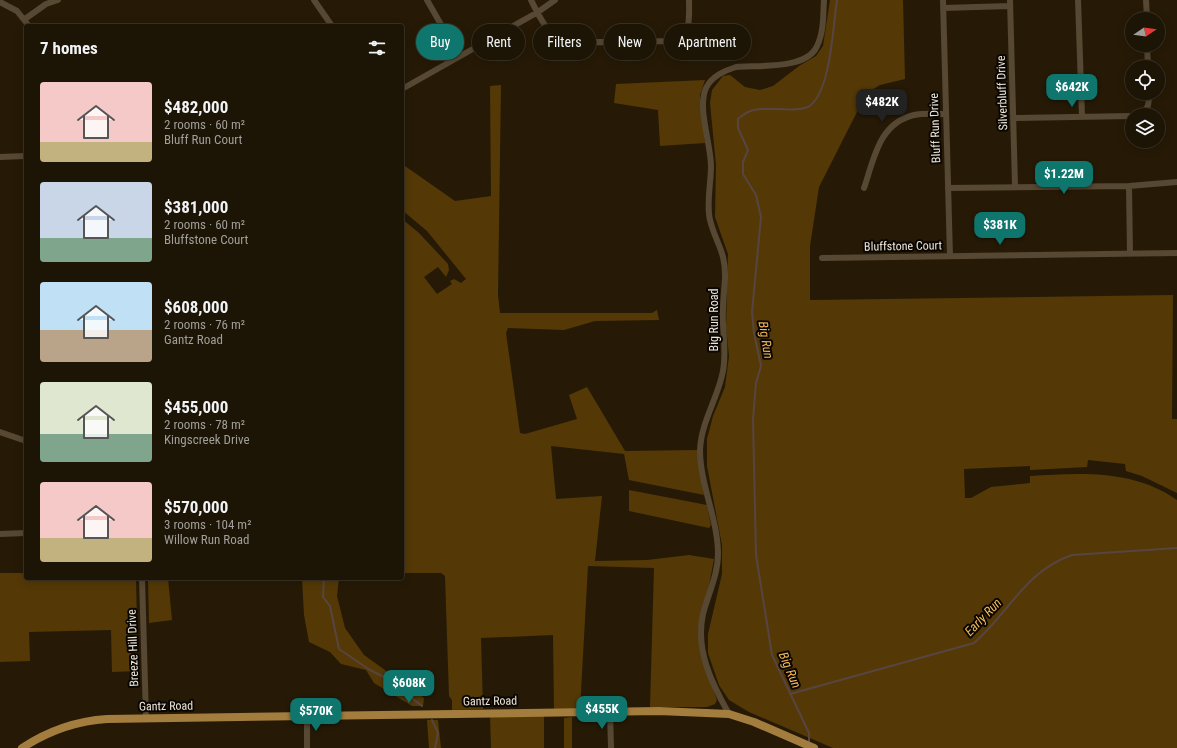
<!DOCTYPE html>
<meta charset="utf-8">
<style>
body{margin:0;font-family:"Roboto Condensed",sans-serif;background:#251d0e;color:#f1f3f6;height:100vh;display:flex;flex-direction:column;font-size:15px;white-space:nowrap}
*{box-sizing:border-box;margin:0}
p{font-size:13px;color:#a09e9a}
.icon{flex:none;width:22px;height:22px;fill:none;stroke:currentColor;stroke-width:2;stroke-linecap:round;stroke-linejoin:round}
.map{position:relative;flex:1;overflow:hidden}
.details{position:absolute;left:24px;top:24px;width:380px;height:556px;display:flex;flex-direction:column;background:#1c1404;border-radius:4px;box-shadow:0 2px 10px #0003,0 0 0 1px #3a3326}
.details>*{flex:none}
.top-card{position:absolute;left:416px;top:24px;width:380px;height:36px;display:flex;gap:8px}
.needle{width:26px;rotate:77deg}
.fabs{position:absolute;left:1125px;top:12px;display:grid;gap:8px}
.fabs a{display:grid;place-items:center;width:40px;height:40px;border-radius:50%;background:#1c1404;box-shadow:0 2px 10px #0003,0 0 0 1px #3a3326;font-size:20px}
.price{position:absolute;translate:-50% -34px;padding:0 9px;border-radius:8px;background:#0f766e;color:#fff;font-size:13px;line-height:26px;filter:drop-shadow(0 1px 2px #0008)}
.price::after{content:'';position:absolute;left:50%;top:24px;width:12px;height:9px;margin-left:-6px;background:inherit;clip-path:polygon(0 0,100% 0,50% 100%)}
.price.on{background:#222;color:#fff}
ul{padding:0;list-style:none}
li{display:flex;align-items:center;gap:12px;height:100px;padding:0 16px}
li span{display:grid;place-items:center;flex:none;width:112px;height:80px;border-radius:4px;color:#555}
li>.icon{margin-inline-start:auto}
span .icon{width:48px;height:48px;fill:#fffc;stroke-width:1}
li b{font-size:17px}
h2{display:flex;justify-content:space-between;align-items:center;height:48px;padding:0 16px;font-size:17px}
.pill{padding:0 14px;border-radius:18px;background:#1c1404;box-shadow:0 2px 10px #0003,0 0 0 1px #3a3326;font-size:14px;line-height:36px}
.pill.on{background:#0f766e;color:#fff}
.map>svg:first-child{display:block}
.green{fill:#543907}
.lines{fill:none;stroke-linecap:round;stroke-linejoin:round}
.stream{stroke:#584541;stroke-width:2}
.minor{stroke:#564833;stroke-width:6}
.major{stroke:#a37d3d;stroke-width:8}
.labels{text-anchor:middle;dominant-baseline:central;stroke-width:4;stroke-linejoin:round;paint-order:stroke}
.street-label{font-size:12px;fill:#eee6da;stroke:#0a0601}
.water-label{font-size:13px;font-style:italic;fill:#f5b957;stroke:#0a0601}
</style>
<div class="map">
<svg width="1177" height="748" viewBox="0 0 1177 748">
<rect width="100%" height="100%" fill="#261a06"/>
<!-- green -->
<path class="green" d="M830,0H903L905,79L880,85L872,90L859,108L819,187L810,246V300L1173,295L1172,419H1177V493L1142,476L1126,471L1125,464L1088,460L1087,467L1030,470V466L964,469L965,498H971L991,487L1030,483V476C1080,473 1133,469 1177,500V748H833L749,712L729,700L719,685L708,653V634L722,574V545L707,466V439L713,416L725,387L729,356L726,327L728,254L715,217L716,165L710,103L712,90L723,76L730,75L745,87L760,90L773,86L799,66L816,56L823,46Z
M705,80L700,95L705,143L660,146L658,110L614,103L616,84Z
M501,85L498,295L500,313H652L657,310L659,320L595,321L564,330L508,328L506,333L520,433L525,434L577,419L569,395L587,387L625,451L697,450L704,495L629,480L624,454L551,446L556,499L602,496L595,561L647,560L689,555L714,559L700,634L703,662L717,700L715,704L707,707H650L654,568L588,566L580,709H554L553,635L481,638L483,709L452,710V700L449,696L445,576L441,573H402V219L419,233L448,264L449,270L446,277L438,267L424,277L437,294L452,284L450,281L454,279L461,283L466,279L427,231L402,210V164L455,201L491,196L490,86Z
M629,490L707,505L711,525L709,528L629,511Z
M0,573H26V578H136L138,671L112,672L111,630L29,632L30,661L0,662Z
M148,578H168L172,620L149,623Z
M302,578H339L337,596L345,628L364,655L424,698L423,706H412L374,683L366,670L341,664L330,652L309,642L304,615Z
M490,716H544V748H491Z
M572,717V748H564V718Z
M427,720H438L441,748H429Z"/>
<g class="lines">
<!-- stream -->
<path class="stream" d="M324,578L323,597L330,606L339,649L370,670L386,678
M391,682L422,706
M790,694L974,643C1009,613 1025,571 1072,555L1177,548
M432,720L438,733L435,748
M809,744V733L772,655L756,555L753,419L756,383L761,366L754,333L752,312L761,217L756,195L743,174V162L748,150L738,128V119C751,107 760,109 778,109C787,109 799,111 808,107C831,94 833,24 837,0"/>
<!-- minor -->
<path class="minor" d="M314,0L332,26
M427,0L459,56
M531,0C537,12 545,29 557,38C568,46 658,40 679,41C691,30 689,16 689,0
M943,0L950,256
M1010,0L1015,186
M1078,0L1082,116
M1146,0L1147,19
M0,2L17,11L29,26
M943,8L1010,6
M25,19L46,4L58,0
M684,36L691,43
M1147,45L1148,67
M402,89L538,12L555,0
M1140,115C1149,109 1149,103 1149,93
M1014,118L1132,116
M0,157L26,156
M1129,186L1130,253
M864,188C874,159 879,123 914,115C923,113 935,114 945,114
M948,188L1129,186L1177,182
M822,258L1177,253
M0,432L26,441
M0,534L26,533
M142,578L146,718
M610,711L611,748
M729,714C712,684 695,650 703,614C708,594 718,575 718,554C718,519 700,485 700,450C701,422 718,398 723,371C726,355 724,340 723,324C722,309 724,294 725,279C726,251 716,244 710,220C706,203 711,184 711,166C711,144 697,108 706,88C712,76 724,71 736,67C757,65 807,70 817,46C824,32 823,15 824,0
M307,748V715"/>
<!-- major -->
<path class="major" d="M22,748C48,731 76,721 107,719L659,711L729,714L754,722L814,748"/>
</g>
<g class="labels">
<!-- street labels -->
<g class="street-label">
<text transform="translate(1002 93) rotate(-92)">Silverbluff Drive</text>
<text transform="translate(935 128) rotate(-92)">Bluff Run Drive</text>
<text transform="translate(903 246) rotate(-1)">Bluffstone Court</text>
<text transform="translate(714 320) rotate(-90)">Big Run Road</text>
<text transform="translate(133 648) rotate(-92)">Breeze Hill Drive</text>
<text transform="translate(490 701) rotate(-1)">Gantz Road</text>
<text transform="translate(166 706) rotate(-1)">Gantz Road</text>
</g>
<!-- water labels -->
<g class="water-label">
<text transform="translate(766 340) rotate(81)">Big Run</text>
<text transform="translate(983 617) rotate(-46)">Early Run</text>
<text transform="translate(790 670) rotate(67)">Big Run</text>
</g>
</g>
</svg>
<div class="fabs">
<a><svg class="needle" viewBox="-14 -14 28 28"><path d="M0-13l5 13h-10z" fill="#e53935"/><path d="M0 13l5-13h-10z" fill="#a09e9a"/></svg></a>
<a><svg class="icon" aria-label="locate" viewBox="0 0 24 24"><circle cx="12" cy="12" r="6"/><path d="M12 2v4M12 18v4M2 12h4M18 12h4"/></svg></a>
<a><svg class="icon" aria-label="layers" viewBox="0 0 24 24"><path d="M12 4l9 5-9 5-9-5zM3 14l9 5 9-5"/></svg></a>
</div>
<b class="price" style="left:1072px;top:108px">$642K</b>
<b class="price on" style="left:882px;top:123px">$482K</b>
<b class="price" style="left:1064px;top:195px">$1.22M</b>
<b class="price" style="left:1000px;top:246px">$381K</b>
<b class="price" style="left:409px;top:704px">$608K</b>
<b class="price" style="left:602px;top:730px">$455K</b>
<b class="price" style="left:316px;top:732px">$570K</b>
<div class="top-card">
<a class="pill on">Buy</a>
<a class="pill">Rent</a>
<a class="pill">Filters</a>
<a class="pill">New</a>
<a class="pill">Apartment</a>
</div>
<section class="details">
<h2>7 homes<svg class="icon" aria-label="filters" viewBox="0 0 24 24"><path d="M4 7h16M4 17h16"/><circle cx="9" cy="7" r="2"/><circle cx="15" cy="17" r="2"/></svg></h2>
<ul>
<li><span style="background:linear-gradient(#f6c9c9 75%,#c2b280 0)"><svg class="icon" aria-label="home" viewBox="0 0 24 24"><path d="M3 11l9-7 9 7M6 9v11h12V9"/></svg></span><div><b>$482,000</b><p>2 rooms · 60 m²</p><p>Bluff Run Court</p></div></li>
<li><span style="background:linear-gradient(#c9d6e8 70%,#7fa58c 0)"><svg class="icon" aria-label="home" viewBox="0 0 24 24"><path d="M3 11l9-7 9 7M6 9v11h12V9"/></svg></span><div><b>$381,000</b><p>2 rooms · 60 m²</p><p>Bluffstone Court</p></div></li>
<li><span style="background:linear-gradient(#bfe0f5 60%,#b9a48a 0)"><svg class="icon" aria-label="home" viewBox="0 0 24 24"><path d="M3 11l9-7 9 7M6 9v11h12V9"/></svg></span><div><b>$608,000</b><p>2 rooms · 76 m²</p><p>Gantz Road</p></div></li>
<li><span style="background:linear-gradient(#dfe7d0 65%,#7fa58c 0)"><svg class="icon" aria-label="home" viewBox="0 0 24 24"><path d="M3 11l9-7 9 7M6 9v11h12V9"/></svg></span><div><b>$455,000</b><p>2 rooms · 78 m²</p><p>Kingscreek Drive</p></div></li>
<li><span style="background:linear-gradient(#f6c9c9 70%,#c2b280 0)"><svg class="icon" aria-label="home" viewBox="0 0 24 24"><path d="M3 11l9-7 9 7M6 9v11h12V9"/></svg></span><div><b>$570,000</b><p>3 rooms · 104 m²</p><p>Willow Run Road</p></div></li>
</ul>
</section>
</div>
